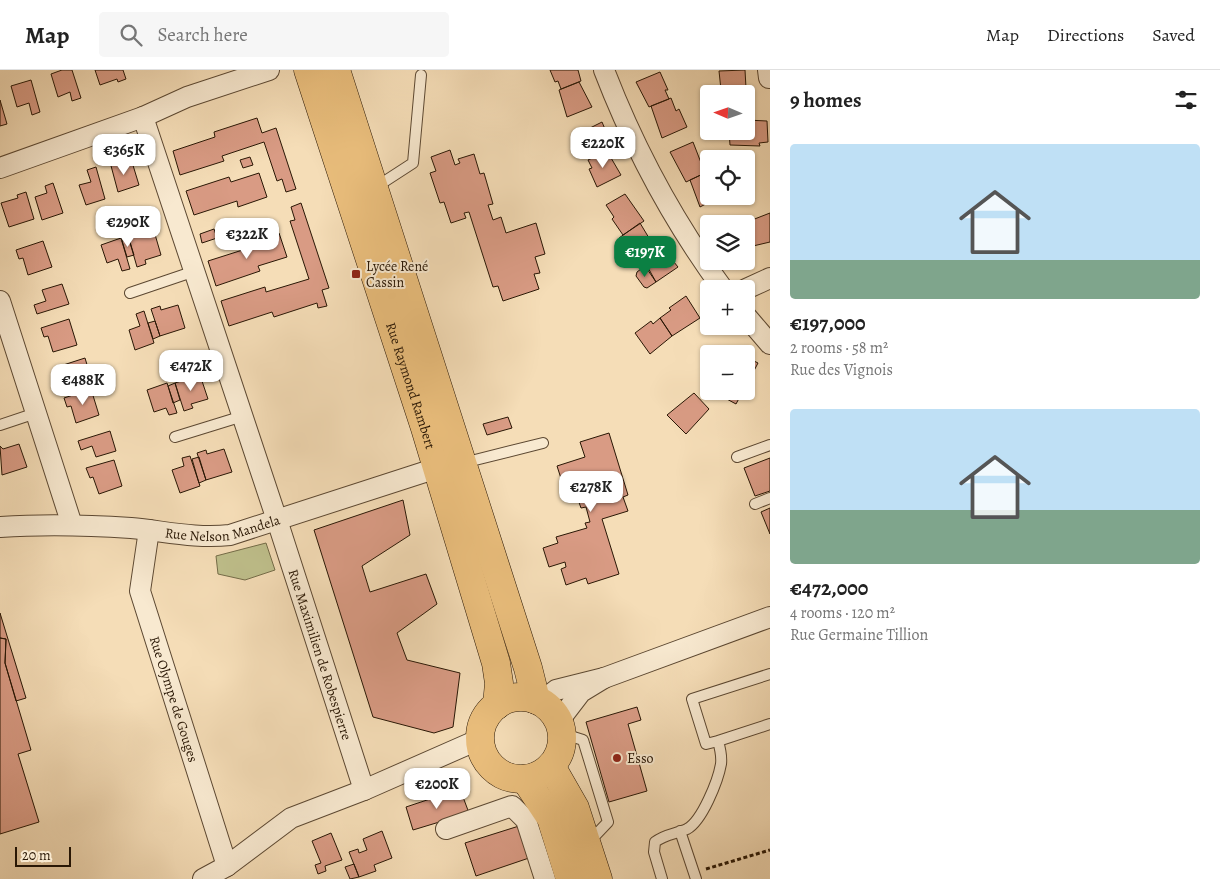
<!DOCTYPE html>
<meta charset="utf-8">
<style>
body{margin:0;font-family:Alegreya,serif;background:#f6f6f6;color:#222;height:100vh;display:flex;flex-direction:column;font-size:19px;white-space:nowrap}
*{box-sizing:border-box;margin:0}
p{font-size:16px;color:#767676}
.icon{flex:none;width:28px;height:28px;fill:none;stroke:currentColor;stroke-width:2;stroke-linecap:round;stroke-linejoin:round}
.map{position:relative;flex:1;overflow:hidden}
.panel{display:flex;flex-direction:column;background:#fff;width:450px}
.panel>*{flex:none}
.needle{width:32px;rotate:272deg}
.tools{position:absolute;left:700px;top:15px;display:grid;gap:10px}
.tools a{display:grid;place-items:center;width:55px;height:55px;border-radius:5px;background:#fff;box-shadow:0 1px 4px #0004;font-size:25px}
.scale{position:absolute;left:15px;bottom:12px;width:56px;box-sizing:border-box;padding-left:5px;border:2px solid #291705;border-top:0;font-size:14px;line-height:18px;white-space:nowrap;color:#291705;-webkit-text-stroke:4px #f8e9d0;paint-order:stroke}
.price{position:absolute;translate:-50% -42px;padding:0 11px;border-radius:10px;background:#fff;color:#222;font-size:16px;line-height:32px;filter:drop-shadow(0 1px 2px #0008)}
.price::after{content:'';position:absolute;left:50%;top:30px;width:15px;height:11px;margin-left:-8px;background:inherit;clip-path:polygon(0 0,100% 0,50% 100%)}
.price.selected{background:#0b8043;color:#fff}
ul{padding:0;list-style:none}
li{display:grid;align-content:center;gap:10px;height:265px;padding:0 20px}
li span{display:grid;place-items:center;height:155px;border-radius:5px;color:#555}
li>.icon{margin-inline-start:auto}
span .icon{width:90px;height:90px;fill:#fffc;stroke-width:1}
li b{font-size:21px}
h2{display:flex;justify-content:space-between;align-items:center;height:60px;padding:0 20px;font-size:21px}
header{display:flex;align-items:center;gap:30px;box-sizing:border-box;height:70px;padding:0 25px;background:#fff;border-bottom:1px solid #e0e0e0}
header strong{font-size:24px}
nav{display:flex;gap:28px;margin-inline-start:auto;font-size:18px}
.search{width:350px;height:45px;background:#f6f6f6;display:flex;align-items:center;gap:12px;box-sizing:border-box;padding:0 18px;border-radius:5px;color:#767676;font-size:19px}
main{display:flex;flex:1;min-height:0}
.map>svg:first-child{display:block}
.green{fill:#bfc08c;stroke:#746c48}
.building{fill:#d99b84;stroke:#291705}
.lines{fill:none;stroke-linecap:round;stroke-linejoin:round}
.lane-casing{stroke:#5c4832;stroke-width:12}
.street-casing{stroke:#5c4832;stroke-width:22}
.primary-casing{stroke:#291705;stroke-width:29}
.path{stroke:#291705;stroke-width:3;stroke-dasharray:4 2.5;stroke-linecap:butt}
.lane{stroke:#f8e9d0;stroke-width:10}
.street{stroke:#f8e9d0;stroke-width:20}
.primary{stroke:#eabe7c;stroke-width:28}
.poi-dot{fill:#8f2418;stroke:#f8e9d0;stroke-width:2}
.labels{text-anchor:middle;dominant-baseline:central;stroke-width:4;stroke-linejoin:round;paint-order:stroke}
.poi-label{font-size:14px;fill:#291705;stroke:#f8e9d0;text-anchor:start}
.street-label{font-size:14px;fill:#291705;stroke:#f8e9d0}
</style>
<header>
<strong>Map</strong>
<div class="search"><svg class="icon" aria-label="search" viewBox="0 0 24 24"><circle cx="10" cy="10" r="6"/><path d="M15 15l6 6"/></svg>Search here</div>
<nav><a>Map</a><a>Directions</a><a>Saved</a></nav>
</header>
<main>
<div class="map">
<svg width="770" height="809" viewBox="0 0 770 809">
<rect width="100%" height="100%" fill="#f5ddb7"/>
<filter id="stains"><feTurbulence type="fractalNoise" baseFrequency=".004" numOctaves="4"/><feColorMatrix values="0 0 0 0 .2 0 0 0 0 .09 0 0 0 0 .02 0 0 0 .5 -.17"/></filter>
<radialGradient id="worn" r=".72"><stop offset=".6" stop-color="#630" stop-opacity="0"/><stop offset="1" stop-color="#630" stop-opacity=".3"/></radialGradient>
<!-- green -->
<path class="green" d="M266,473L275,500L245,510L218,504L216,486Z"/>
<!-- building -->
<path class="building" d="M62,0H72L81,28L72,31L70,22L58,27L51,4Z
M95,0H123L126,9L118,12L117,9L100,15Z
M550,0H578L581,11L561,19L558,11L555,12Z
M745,0L746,18L721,20L719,1Z
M660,2L668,20H665L669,29L649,37L636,12Z
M31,10L40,42L32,45L29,33L17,37L11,16Z
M579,12L592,37L567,47L559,20Z
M671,28L676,41L679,39L687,57L662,68L651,36Z
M0,30L7,54L0,56Z
M257,48L262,63L276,58L296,119L286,122L282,109L277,111L264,72L222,86L224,91L180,105L173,81L215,67L214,62Z
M746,50L767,51L768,72L759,73L760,76L730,75L729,61H746Z
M602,52L613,78L593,88L589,80L586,81L578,64Z
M693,72L705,103L686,112L670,82Z
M450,80L455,95L460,93L458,89L474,84L480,104L484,103L493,134L488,135L493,150L501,147L506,163L536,153L545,184L535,187L540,203L534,204L539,219L503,231L498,216L493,217L469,142L464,143L466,148L451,153L444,132L440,133L430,103L436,101L431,87Z
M607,81L621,105L597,117L589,99L592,98L588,90Z
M250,87L253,95L243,98L240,90Z
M118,89L120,96L132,92L139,115L118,122L110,92Z
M96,97L105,129L86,135L79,115L91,112L87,100Z
M709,101V126H721L700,137L690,110Z
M259,103L267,127L238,137L237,131L194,145L186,121L229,107L231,112Z
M53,113L63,143L42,150L35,127L47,123L45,116Z
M26,122L34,149L9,157L1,133L18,128L17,125Z
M625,124L644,151L623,165L612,149L614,147L606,135Z
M301,133L329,218L322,220L327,236L318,238L317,233L274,247L272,242L229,256L221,231L265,217L266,222L309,209L290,151L295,150L291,137Z
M770,143V172L753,176L746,156L754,153L752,150Z
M743.5 151a4.5 4.5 0 1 1 9 0a4.5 4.5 0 1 1-9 0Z
M640,153L655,178L637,190L619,168Z
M214,159L217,168L202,173L200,164Z
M154,161L161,185L145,190L146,194L137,197L129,169Z
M279,163L287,187L258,196L260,201L216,216L208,191L252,177L249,172Z
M121,168L130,199L122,201L118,189L107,193L101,175Z
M129,169L134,185L127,187L122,171Z
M43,171L52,197L28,205L23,188L19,189L16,180Z
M660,175L678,197L656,212L642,187Z
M645,196L656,212L647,218L644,217L636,206L637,202Z
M62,214L69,234L37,244L34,235L46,231L42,220Z
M686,226L700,248L672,266L660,248L671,240L669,238Z
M178,235L185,258L160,266L151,239L160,236L161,240Z
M144,241L154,273L135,280L129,260L140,256L136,244Z
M660,248L672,266L650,284L635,263L651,251L653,254Z
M69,249L77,275L53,282L48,266L44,267L41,258Z
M155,251L160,266L153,269L148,253Z
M746,287L758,293L747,314H746Z
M85,288L91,308L68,316L64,304L57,306L54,298Z
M200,305L208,329L191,334L193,338L184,341L175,313Z
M167,313L177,343L169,345L166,338L154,342L147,320Z
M175,313L180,330L173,333L168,316Z
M91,319L99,345L76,353L71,336L67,337L64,328Z
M712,321H743L736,334Z
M694,323L709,339L686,364L667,345Z
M508,347L512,358L487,365L483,354Z
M110,361L116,381L96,387L92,376L81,380L78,371Z
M609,363L628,425L623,427L628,441L602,449L619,504L588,514L586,508L566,515L561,499L566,497L565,492L549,497L543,478L558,473L556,467L587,458L585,453L590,452L586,437L581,438L576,424L567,427L557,396L585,387L580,372Z
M19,374L27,397L2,405L0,376L3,379Z
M224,379L232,402L206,410L197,383L206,380L207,384Z
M190,386L200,416L180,423L172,400L184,396L182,388Z
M199,387L206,410L199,413L192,389Z
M770,388V421L755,426L744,398Z
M114,390L122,416L99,424L93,407L90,408L86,398Z
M403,430L410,465L362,496L370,522L426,504L437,534L397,563L407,590L460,603L453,657L434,663L373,647L314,460Z
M770,438V464L761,442Z
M0,543L26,628L16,631L5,593L6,569L0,568Z
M0,568L6,569L5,593L31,680L18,684L39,752L0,764Z
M637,637L641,650L628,654L647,721L609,732L586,652Z
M460,719L469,743L413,760L406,737Z
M519,756L529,788L476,806L465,773Z
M382,761L392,788L374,795L376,801L359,807L349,782L358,779L359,783L367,780L363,769Z
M331,763L342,790L325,796L326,801L318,804L315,795L321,793L312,771Z
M354,794L359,807L350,809L345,797Z"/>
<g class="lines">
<defs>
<path id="lane" d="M376,117L413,93L421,5
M130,223L195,201
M0,355L36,343
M175,367L243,346
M737,387L770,375
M463,393L543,373
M755,434L770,428
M561,663L583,670L608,752L589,772
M718,671L706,674L692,629L770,604
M680,761L696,809
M662,809L654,782L655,772C665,764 676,764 687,759C702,751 718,711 721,694C722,686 720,678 718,671L770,654"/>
<g id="street">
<path d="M604,0C634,78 673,151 723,219"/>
<path d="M768,0L769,8"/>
<path id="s1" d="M143,47L277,450L364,720"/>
<path d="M0,98L143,47L187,27L269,0"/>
<path d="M746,219L770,208"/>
<path d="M0,231L72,455"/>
<path d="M746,246L770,274"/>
<path id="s2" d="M0,457C43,454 87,455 131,458C164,461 196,469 230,465L437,398"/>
<path id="s3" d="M149,460L140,521L227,796"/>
<path d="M604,608L770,547"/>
<path d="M541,632L556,620L604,608L581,622L558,652"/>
<path d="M446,759L512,736L526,750L545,809"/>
<path d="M203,809L227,796L291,748L364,720L480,669"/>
</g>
<g id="primary">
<path id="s4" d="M308,0L425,358L496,593L499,613L497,635"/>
<path d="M336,0L528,598L536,630"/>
<circle cx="521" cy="668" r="41"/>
<path d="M551,696L575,738L598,809"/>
<path d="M525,709L551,748L570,809"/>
</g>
</defs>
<!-- lane casing -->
<use href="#lane" class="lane-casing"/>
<!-- street casing -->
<use href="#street" class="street-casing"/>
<!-- primary casing -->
<use href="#primary" class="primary-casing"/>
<!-- path -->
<path class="path" d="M706,799L770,780"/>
<!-- lane -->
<use href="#lane" class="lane"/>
<!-- street -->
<use href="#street" class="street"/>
<!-- primary -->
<use href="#primary" class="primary"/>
</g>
<!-- markers -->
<g class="poi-dot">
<rect x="351" y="199" width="10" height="10" rx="2.5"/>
<circle cx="617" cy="688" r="5"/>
</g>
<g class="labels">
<!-- poi labels -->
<g class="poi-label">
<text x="366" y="196">Lycée René<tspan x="366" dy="16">Cassin</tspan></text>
<text x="627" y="688">Esso</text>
</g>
<!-- street labels -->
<g class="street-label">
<text stroke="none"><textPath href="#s4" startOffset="332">Rue Raymond Rambert</textPath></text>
<text stroke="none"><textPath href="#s2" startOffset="224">Rue Nelson Mandela</textPath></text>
<text stroke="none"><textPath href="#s1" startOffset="566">Rue Maximilien de Robespierre</textPath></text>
<text stroke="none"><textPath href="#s3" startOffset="175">Rue Olympe de Gouges</textPath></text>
</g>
</g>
<rect width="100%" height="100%" filter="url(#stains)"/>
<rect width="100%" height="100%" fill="url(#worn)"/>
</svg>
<div class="tools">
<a><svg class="needle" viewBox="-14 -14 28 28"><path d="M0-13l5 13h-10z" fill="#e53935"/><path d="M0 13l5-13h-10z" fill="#767676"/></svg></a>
<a><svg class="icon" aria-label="locate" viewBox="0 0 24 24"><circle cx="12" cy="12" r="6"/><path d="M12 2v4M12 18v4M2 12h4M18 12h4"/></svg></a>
<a><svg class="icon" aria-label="layers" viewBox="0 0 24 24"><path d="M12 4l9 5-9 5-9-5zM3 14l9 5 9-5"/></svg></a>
<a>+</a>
<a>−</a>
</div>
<div class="scale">20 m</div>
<b class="price" style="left:603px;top:99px">€220K</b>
<b class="price" style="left:124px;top:106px">€365K</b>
<b class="price" style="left:128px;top:178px">€290K</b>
<b class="price" style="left:247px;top:190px">€322K</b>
<b class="price selected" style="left:645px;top:208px">€197K</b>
<b class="price" style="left:191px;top:322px">€472K</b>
<b class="price" style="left:83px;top:336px">€488K</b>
<b class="price" style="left:591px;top:443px">€278K</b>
<b class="price" style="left:437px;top:740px">€200K</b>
</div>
<section class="panel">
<h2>9 homes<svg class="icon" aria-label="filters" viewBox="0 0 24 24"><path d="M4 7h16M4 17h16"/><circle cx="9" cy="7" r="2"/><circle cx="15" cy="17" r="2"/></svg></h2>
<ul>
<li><span style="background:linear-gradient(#bfe0f5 75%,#7fa58c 0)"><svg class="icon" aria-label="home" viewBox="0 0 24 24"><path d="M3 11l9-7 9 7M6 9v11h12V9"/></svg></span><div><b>€197,000</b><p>2 rooms · 58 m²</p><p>Rue des Vignois</p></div></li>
<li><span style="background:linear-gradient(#bfe0f5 65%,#7fa58c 0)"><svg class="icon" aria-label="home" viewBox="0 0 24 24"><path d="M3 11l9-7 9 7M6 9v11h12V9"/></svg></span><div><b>€472,000</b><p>4 rooms · 120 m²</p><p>Rue Germaine Tillion</p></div></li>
</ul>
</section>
</main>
